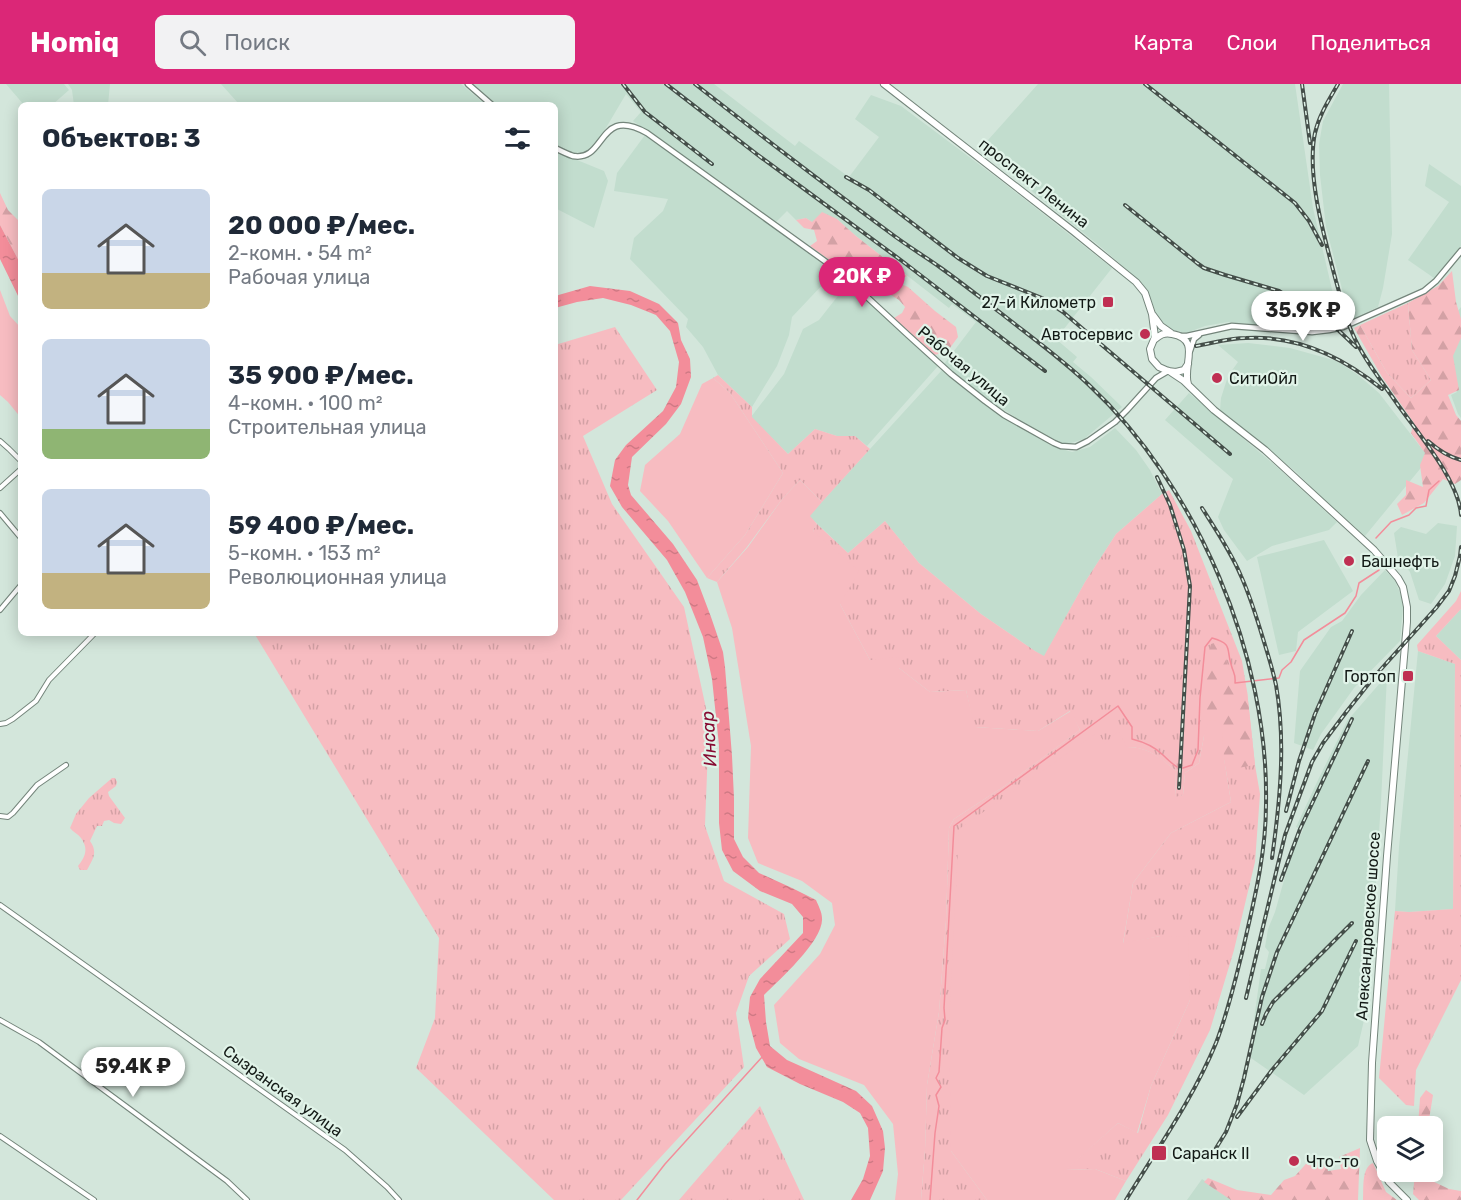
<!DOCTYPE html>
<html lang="ru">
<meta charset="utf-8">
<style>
body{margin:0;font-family:Rubik,sans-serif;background:#f2f2f3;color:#1f2937;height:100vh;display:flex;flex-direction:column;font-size:22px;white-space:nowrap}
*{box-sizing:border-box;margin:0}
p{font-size:20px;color:#747a83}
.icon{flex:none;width:33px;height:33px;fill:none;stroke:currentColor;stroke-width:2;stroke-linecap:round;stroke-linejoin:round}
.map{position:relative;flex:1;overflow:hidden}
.drawer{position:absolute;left:18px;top:18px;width:540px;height:534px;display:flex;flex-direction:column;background:#fff;border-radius:9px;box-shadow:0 3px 15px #0003}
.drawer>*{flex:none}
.tools{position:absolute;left:1377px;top:1032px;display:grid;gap:12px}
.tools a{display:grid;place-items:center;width:66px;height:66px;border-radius:9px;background:#fff;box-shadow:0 3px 15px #0003;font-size:30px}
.price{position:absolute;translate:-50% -51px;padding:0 14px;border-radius:21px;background:#fff;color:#222;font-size:20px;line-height:39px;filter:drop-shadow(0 2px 3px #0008)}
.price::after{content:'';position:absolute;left:50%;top:36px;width:18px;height:14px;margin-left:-9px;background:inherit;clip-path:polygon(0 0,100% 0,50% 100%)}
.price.selected{background:#db2777;color:#fff}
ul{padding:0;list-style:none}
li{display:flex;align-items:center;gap:18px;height:150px;padding:0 24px}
li span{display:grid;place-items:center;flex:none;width:168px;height:120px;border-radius:9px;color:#555}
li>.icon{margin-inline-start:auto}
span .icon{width:72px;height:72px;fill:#fffc;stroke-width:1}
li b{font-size:26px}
h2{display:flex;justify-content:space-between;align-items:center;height:72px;padding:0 24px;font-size:26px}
header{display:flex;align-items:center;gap:36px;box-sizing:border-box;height:84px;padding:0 30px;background:#db2777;color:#fff}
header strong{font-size:28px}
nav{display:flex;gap:33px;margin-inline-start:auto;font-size:21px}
.search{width:420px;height:54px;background:#f2f2f3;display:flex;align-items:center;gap:15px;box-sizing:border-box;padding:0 21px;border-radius:9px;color:#747a83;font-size:22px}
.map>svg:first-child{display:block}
.built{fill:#c2ddce}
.grass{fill:url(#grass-tufts)}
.forest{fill:url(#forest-firs)}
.garden{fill:#f7bcc1}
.water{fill:url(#water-ripples)}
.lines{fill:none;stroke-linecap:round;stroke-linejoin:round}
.stream{stroke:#f38d9a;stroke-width:1.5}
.minor-casing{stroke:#74857b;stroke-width:6}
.tertiary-casing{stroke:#74857b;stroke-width:7}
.primary-casing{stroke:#74857b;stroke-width:8}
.minor{stroke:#fff;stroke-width:4}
.tertiary{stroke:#fff;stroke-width:4.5}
.primary{stroke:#fff;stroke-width:6}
.rail-casing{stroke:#444e49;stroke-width:4}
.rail{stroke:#e0f3e8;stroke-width:1.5;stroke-dasharray:4.5;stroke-linecap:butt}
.poi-dot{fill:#bf2f52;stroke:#e0f3e8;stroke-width:2}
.labels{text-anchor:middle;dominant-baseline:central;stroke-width:4.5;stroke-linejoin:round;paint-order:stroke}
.street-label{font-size:16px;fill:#131a16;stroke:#e0f3e8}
.poi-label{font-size:16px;fill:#131a16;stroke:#e0f3e8;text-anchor:start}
.water-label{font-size:18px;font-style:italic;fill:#870b32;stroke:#e0f3e8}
</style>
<header>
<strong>Homiq</strong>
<div class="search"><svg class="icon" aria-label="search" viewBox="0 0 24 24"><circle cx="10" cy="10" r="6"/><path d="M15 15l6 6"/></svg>Поиск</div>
<nav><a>Карта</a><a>Слои</a><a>Поделиться</a></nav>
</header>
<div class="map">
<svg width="1461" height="1116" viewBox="0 0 1461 1116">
<defs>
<pattern id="grass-tufts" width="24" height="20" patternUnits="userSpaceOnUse" patternTransform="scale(1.5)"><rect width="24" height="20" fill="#f7bcc1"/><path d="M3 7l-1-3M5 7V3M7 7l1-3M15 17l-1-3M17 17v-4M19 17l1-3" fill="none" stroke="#d3a1a5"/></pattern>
<pattern id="forest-firs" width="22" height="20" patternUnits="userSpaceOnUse" patternTransform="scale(1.5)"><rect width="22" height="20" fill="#f7bcc1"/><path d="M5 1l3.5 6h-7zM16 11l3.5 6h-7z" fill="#d3a1a5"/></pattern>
<pattern id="water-ripples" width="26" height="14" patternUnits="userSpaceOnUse" patternTransform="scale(1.5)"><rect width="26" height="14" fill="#f38d9a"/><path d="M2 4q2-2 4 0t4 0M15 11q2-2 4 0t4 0" fill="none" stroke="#cf7984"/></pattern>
</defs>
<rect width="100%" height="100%" fill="#d3e6db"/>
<!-- built -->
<path class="built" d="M6,0H64L69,6L52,21H24Z
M68,0H110L108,21H74L72,6Z
M221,0H461L486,21H236L238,19Z
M472,0H714L795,62L799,57L849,93L879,53L855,35L871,11L901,22L1000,96L1112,184L1056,255L1077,273L1073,278L1091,293L1122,323L1084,355L1071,359H1062L1050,355L987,315L944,280L976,238L952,220L949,224L856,152L837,135L812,138L806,134L796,136L787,127L776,138L633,37L641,28L626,10L600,54L593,63L585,68L576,69L566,67L555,62V21H497Z
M1038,0H1295L1313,124L1337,227L1328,243L1316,246L1228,238L1205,242L1186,249L1173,246L1165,240L1156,230L1152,218L1142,199L1102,164L980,65Z
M1343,0H1389L1392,150L1383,204L1378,223L1350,236L1326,143L1320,91L1319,60L1323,37Z
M645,51L833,186L826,197L792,233L789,251L777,282L752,323L718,291L703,263L686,243L688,235L630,175L634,154L663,127L668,115L614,107L617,89Z
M555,67L604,87L608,97L594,144L555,124Z
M1429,80L1461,102V162L1434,194L1408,176L1449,118L1425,102Z
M848,199L938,282L867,362L855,352H837L815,345L788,370L751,333L784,290L803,245L819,236Z
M1461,223V334L1458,330L1451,311L1457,308L1450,274L1446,242Z
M1248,259L1290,264L1337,277L1358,291L1379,309L1429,374L1365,452L1318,410L1295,387L1220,326L1221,314L1228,292L1238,278L1218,261Z
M942,286L973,312L999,331L1052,362L1072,368L1090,363L1115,344L1136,366L1150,386L1162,410L1116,450L1085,498L1044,573L1035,567L981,530L919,479L885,437L848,469L809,432Z
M1189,309L1277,383L1337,438L1329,446L1272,462L1247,477L1224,446L1218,433L1233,395L1165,336Z
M1438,439L1457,442L1455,472L1445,500L1431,520L1419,516L1410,488L1398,474L1394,449L1401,443L1426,450Z
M1324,456L1353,507L1298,548L1296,567L1279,571L1257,473Z
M1385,486L1394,495L1401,511L1403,523L1400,557L1354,604L1321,650L1313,666L1294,659L1300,587L1331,543L1342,537L1361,511Z
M1461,525V576L1436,552Z
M1418,567L1455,580L1453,825L1409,828L1395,827L1399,763Z
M1387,591L1381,718L1368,919L1358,962L1304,1011L1251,974L1255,928L1261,885H1265L1269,868L1265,863L1268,845L1275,828L1292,768L1303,746L1296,743L1318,696L1347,637Z
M1202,1095L1233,1116H1187Z"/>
<!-- grass -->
<path class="grass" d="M1408,219L1412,266L1431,296L1411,314L1387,289L1360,241Z
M615,243L657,306L583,352L612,420L684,523L709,638L705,742L724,797L784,830L790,855L749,892L736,929L744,983L621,1116H554L416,984L435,934L439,854L254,549H555V261Z
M718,291L752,323V333L788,370L815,345L837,352H855L870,365L822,418L800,396L783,414L747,463L717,498L707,494L745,451L783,389L730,309L713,294Z
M1169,406L1191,447L1242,577L1247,607L1255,681L1260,710L1255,778L1234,866L1210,946L1168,1031L1126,1097L1095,1085L1065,1086L1118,1039L1138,1049L1151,1002L1190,916L1160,852L1123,860L1133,799L1171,749L1231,718L1224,674L1221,636L1204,652L1199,679L1185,689L1183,711L1175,714L1176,687C1160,674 1148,663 1127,663L951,1067L987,1116H921L925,1066L927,1001L939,928L946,836L949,744L954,735L1006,701L1080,646L1070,627L1038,647L974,643L966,606L930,608L899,584L870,576L840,520L813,446L817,440L848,469L885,437L919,479L981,530L1035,567L1044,572L1085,498L1116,450L1162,410Z
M1461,507V525L1436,552L1461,576V896L1416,986L1414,1022L1406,1021L1379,994L1395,827L1409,828L1453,825L1455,580L1418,567L1417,561L1456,517Z
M112,694H115L117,698L116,702L108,708L109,712L125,734L121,740L114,739L109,736L104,737L102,742H97L90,757C98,768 93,775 87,786H80L78,782C85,773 89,765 81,754C78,750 73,748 70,744L76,730L89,714Z
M760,1022L804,1116H679Z"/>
<!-- forest -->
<path class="forest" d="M0,109L8,126L21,139V181L0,141Z
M822,128L837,135L856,152L907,192L876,207L863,204L835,180L810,162L817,157L814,146L804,144L796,136L806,134L812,138Z
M1452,187L1456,218L1461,235V254L1453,272L1459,306L1448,311L1456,331L1461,337V396L1455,400L1443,395L1424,419L1402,431L1397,420L1406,411V396L1423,403L1420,381L1425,369L1411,349L1414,339L1382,293L1354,244L1360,241L1387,289L1411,314L1431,296L1412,266L1408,219L1438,202Z
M901,200L908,203L935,227L956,243L958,253L947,268L934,271L894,234L902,229L905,223L899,216L886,208Z
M1215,559L1224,564L1232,604L1247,607L1255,681L1226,686L1224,674L1209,637L1203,639C1202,613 1204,586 1211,560Z
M1426,1006L1433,1011L1428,1042H1418L1420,1014Z
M1360,1064L1358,1116H1231L1204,1098L1208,1094L1237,1106L1271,1111L1284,1096L1295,1092L1313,1072L1325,1073L1328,1087L1341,1085L1339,1073Z
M1373,1079L1386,1108L1397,1116H1363C1364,1104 1361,1084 1373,1079Z
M1415,1088H1427L1428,1095L1449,1105L1461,1107V1116H1419L1413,1110Z"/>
<!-- garden -->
<path class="garden" d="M0,206L10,232L21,244V334L8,318L0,311Z
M713,294L730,309L783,389L745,451L707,494L668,437L640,407L645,381L680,350L702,300Z
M800,396L822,418L810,432L817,440L813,446L814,448L859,487L840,520L870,576L898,573L899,584L930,608L966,606L975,643L1038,647L1071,627L1080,646L1006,701L954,735L949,744L946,836L939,928L927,1001L925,1066L921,1116H895L898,1090L893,1040L864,1001L799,975L780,959L774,921L820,870L835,841L832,819L802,797L758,779L748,754L751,662L732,544L717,498L748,463L783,414Z
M1221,636L1224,674L1231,718L1171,749L1133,799L1123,859L1160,852L1188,853L1190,916L1151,1002L1137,1049L1118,1039L1066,1086L1095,1085L1126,1097L1115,1116H987L951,1067L949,941L959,745L1098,648L1105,660L1118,647L1127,663C1149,663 1159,673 1176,687L1175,713L1183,711L1185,689L1199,679L1204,652L1209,637Z"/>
<!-- water -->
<path class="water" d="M0,141L21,181V218L0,175Z
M590,202L630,207L659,220L678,239L681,256L690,275L691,293L681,320L666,340L632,373L628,401L631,411L673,460L697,496L711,533L723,568L725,583L732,672L734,714V755L743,773L759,789L792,804L816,816C818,821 822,828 822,834C824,856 779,896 764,911L766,938L770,962L787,976L856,1007L872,1022L883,1047L885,1064L883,1087L870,1116H851L863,1095L870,1072L868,1044L860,1029L843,1018L800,1000L767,983L756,964L748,934L750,913L760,895L803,849V833L792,820L760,807L733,787L722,766L719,739V661L712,595L703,553L685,508L667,476L622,423L610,402L615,376L626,361L663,327L676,303L679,278L670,247L656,231L631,221L603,214L577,218L555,224V212Z"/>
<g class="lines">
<!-- stream -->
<path class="stream" d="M1376,454L1391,438L1409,431L1416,424L1426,422L1429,406L1439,397
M1183,684L1192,681L1198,666L1200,614L1205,563L1212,554C1233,560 1226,564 1231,580C1233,589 1236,589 1235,599L1279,594L1282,586L1291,578L1304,556L1345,529L1356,512L1359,499L1379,486
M637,1116L665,1080L763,972
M930,1116L935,1049L939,1022L936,1011L941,1003L936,994L939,988L942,944L945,936L944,924L954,742L1118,622L1132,643V655C1144,658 1154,662 1163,671C1168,676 1171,679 1177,683"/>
<defs>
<path id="minor" d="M0,357L9,365L21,377
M0,404L21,385
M0,429L21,454
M0,526L21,501
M0,640L6,639L13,635L36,617L49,596L95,549
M0,732L8,733L13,729L37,701L66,681
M0,821L345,1066L387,1103L399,1116
M0,936L39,958L227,1097L247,1116
M0,1052L94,1116"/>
<path id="tertiary" d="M468,0L492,21
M555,64C561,67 567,70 573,72C607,78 597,21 647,49L840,188L908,251L951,290L985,317L1004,331L1054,359L1061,362L1076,363L1088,357L1115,338L1127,326L1156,294L1168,287
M1180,252H1187L1232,242L1312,248L1329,246L1343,243L1424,207L1436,197L1461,167
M1190,267L1194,255L1199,251"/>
<path id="primary" d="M884,0L1073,147L1136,198L1145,209L1152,230L1155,253L1150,265L1152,275L1159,283L1168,287L1176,288L1184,286L1188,280
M1153,231L1161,242L1171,249
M1154,256C1160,251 1164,248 1172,250C1202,255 1182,282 1188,300
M1169,287L1184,297L1214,326L1265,366L1374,466L1398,494L1403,503L1407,523V538L1387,772L1372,979L1370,1056L1377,1077L1389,1098L1407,1116"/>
</defs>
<!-- minor casing -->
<use href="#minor" class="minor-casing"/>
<!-- tertiary casing -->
<use href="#tertiary" class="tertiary-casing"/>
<!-- primary casing -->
<use href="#primary" class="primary-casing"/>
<!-- minor -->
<use href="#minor" class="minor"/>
<!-- tertiary -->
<use href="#tertiary" class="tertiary"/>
<!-- primary -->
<use href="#primary" class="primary"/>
<defs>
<path id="rail" d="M623,0L645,28L712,80
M666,0L763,75
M695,0C759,50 824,100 889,148C906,161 924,172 941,184C962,199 982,215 1002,230C1031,253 1062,275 1089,301C1197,402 1269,572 1266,720C1266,770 1254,817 1243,865C1235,897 1228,928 1216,959C1193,1015 1157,1065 1126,1116
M1145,0L1295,119L1309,137L1322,161
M1302,0L1310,59
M1338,0C1329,16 1319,31 1315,49C1306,92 1325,155 1336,197C1342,218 1347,241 1358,261C1369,282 1385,302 1398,321C1418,349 1459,397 1461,431
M758,71L902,177L1045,287
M846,93L869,106L958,174L987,192L1042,214L1063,228L1230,370
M1125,121L1197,179L1204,184L1225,191L1279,207L1336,244L1356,263
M1196,262C1213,259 1230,254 1246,254C1297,251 1344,274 1382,305
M1428,357C1437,365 1449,373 1461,376
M1157,393L1170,421L1184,466L1190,502L1179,704
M1202,424C1216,446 1231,468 1241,492C1251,514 1258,538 1265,561C1269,574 1273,587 1276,601C1286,658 1280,717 1272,774
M1286,727L1299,677L1315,630L1352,547
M1281,796L1300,745L1352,635
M1246,914L1285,751L1312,678L1323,659L1347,627L1374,593L1436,524L1449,507L1455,492L1460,472L1461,463
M1262,940L1266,930L1273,918L1352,839
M1237,1033L1272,986L1322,927L1356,857
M1213,1069L1226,1048L1237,1020L1244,994L1262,913L1277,868L1368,677"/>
</defs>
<!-- rail casing -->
<use href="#rail" class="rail-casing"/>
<!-- rail -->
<use href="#rail" class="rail"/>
</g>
<!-- markers -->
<g class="poi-dot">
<rect x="1102" y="212" width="12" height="12" rx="3"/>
<circle cx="1145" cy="250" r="6"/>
<circle cx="1217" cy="294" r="6"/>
<circle cx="1349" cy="477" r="6"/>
<rect x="1402" y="586" width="12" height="12" rx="3"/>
<rect x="1151" y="1061" width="16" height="16" rx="3"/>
<circle cx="1294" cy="1077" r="6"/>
</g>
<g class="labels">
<!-- street labels -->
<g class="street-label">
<text transform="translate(1034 99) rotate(38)">проспект Ленина</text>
<text transform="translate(964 282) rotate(40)">Рабочая улица</text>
<text transform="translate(1368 842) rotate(-86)">Александровское шоссе</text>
<text transform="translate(283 1007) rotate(36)">Сызранская улица</text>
</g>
<!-- poi labels -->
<g class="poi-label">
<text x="1096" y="218" text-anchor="end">27-й Километр</text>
<text x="1133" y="250" text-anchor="end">Автосервис</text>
<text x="1229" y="294">СитиОйл</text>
<text x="1361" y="477">Башнефть</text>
<text x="1396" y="592" text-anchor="end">Гортоп</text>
<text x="1172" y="1069">Саранск II</text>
<text x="1306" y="1077">Что-то</text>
</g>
<!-- water labels -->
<g class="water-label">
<text transform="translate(709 655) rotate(-93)">Инсар</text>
</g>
</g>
</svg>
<div class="tools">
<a><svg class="icon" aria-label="layers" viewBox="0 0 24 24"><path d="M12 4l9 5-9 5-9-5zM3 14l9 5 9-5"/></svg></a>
</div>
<b class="price selected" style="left:862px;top:224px">20K ₽</b>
<b class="price" style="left:1303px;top:258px">35.9K ₽</b>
<b class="price" style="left:133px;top:1014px">59.4K ₽</b>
<section class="drawer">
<h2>Объектов: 3<svg class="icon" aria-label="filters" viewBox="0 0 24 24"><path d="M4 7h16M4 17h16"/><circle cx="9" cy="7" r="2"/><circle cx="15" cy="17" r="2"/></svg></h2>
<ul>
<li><span style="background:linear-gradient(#c9d6e8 70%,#c2b280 0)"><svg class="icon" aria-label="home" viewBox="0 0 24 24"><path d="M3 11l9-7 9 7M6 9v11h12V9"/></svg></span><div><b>20 000 ₽/мес.</b><p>2-комн. · 54 m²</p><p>Рабочая улица</p></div></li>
<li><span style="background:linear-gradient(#c9d6e8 75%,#8fb573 0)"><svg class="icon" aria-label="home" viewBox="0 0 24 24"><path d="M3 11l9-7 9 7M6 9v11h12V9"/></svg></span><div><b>35 900 ₽/мес.</b><p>4-комн. · 100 m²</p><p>Строительная улица</p></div></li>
<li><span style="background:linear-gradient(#c9d6e8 70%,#c2b280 0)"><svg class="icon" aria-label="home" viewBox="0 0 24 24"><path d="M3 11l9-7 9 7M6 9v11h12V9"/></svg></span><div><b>59 400 ₽/мес.</b><p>5-комн. · 153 m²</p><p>Революционная улица</p></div></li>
</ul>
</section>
</div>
